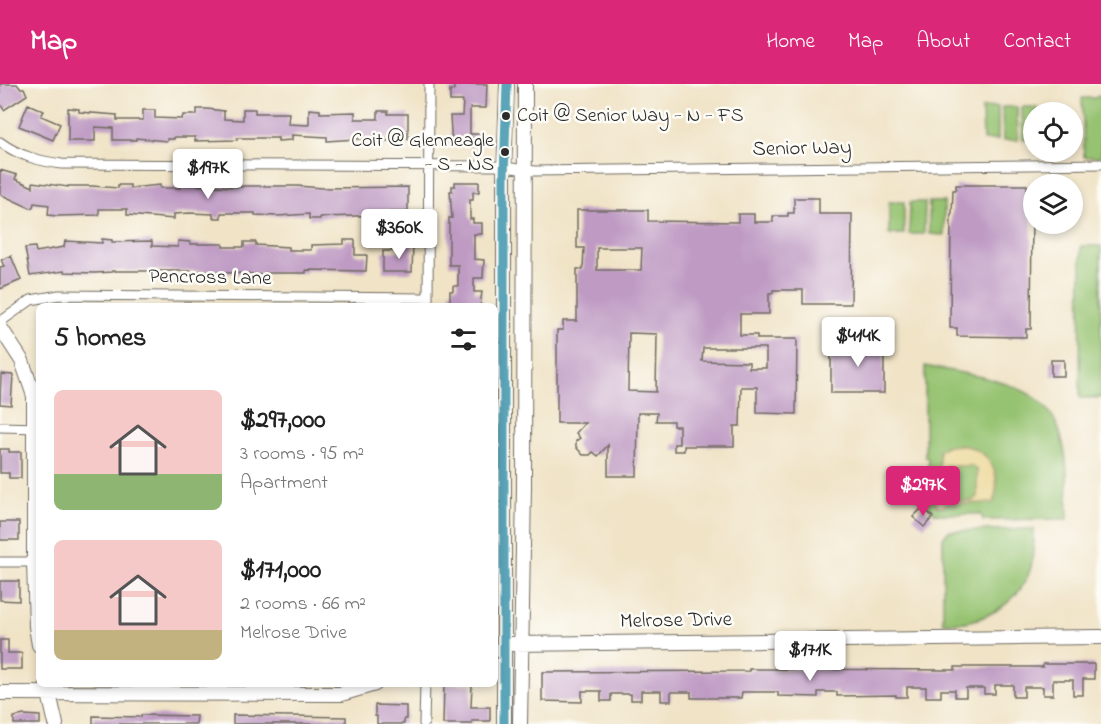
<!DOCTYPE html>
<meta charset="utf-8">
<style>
body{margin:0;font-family:"Indie Flower",sans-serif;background:#f6f6f6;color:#222;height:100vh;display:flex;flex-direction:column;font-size:22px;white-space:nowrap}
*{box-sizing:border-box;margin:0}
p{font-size:20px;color:#767676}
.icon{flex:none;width:33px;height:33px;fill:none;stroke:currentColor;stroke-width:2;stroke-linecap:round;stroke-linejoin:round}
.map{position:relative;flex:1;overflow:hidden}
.drawer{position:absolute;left:36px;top:219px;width:462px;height:384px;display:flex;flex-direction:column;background:#fff;border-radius:9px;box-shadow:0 3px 9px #0003}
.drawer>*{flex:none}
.tools{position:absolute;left:1023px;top:18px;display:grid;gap:12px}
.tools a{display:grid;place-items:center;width:60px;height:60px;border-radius:50%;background:#fff;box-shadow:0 3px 9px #0003;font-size:30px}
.price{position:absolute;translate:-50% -51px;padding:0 14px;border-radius:6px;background:#fff;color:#222;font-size:20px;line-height:39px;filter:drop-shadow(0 2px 3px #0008)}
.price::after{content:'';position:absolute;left:50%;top:36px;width:18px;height:14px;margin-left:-9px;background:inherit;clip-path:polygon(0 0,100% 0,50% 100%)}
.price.on{background:#db2777;color:#fff}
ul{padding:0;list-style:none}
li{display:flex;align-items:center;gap:18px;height:150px;padding:0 18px}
li span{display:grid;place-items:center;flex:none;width:168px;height:120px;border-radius:9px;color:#555}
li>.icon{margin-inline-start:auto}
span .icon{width:72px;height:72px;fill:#fffc;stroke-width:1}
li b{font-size:26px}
h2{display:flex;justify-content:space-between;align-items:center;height:72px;padding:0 18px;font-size:26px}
header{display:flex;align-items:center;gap:36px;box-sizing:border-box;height:84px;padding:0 30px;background:#db2777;color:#fff}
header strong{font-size:28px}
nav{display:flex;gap:33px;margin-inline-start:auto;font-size:21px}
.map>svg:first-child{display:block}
.green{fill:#96c371;stroke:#60774e;stroke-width:1.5}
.sand{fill:#eeda9e;stroke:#8c8264;stroke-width:1.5;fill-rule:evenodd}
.building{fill:#bf9bc4;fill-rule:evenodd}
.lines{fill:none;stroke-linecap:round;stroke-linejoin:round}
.street-casing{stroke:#706b61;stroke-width:11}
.secondary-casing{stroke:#706b61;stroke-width:16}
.street{stroke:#fff;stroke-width:9}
.secondary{stroke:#fff;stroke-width:14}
.bus-1-casing{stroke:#fdfcf7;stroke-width:14}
.bus-1{stroke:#5ba4b8;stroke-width:9}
.bus-dot{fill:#2b2b2b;stroke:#fdfcf7;stroke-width:2}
.labels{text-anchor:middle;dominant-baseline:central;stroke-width:5;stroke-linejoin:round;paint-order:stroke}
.bus-label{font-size:20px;fill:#2b2b2b;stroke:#fdfcf7;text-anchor:start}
.street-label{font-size:21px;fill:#2b2b2b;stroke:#fdfcf7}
</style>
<header>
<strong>Map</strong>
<nav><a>Home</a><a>Map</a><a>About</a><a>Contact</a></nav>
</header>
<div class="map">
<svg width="1101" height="640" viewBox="0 0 1101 640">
<rect width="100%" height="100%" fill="#fdfcf7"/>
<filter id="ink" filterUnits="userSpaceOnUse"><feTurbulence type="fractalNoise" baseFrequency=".0167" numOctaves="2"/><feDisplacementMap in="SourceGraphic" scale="12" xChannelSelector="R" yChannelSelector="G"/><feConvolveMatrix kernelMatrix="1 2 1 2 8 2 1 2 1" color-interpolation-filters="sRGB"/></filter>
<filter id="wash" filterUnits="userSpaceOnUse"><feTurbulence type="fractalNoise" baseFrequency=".008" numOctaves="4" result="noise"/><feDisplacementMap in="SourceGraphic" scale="24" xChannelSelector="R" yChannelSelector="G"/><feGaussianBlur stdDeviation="1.35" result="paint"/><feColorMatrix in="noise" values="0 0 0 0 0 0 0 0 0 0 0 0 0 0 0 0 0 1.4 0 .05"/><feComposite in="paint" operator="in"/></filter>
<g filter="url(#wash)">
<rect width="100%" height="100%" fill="#f0e3c6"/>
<!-- green -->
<path class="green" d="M1101,11V73H1084L1082,14H1095Z
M998,23V56H983L982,24Z
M1002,23H1017L1018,56H1003Z
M1022,23H1037L1038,28H1034L1033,55L1023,56Z
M889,118H904V150H889Z
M910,118H925L924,150H909Z
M929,118H944V151L929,150Z
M1081,162H1101V314H1080Z
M925,282C960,289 1016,295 1043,320C1051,328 1058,341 1061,352C1069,378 1067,407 1068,435L983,436L981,430H939L932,428L928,421V374L925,373Z
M1034,445C1034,458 1034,470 1031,483C1020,520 980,543 943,538V453L949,447Z"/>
<!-- sand -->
<path class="sand" d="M961,361C990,365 1002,390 994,416L993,419L946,420L943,423H938L935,418L939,413V366L946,362ZM945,382H972L977,386V413L972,417H946L941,413V387Z"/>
<g id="blocks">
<!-- building -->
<path class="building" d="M0,0H17L20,4H24L27,11L4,26L0,19Z
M454,0H487L486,24H470V50H481V62H452L450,32H462L463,17H450V6H454Z
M28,20L44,27L41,32L60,40L53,56L19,42Z
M68,24L79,25V28L117,31V36H143V26H155V34L182,35L183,31H197V25H207L224,27V35L243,36V25H255V29H289L288,40L309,41V25L320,26V29L355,28V35H378V27H388V30H408V55L386,57V54H371L327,57V53L292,51V56L278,57V54H237V56L195,57V53H174V55H167V57L136,54V56H113V44L95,43V57H68Z
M0,86L17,91L15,95L33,103V98L68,103V102H92L118,104V101H130V104L160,101V104H180V101L242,103L243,102H298L322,104L408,103V128H390V131L320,133V135H309V130L277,132L255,131V129H221V134H213V130L190,129L174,130V135L127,131V125H99V131L57,132L48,131L49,121L34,119L33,123L30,124L0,110Z
M455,98H479V108H473V116H470V135H473V139H482V150H474V175L484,176L483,194H474V208H482L480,222H450V207H453V202H458V181H449V134H452L450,107H452V102H455Z
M956,101H1027V107H1030V130H1032L1031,245H1026V253L957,252V244H950L951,130H952L953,106H956Z
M794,114H819V130H852L851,220H803V206H773V209H769V230H740V251H757V255H797L796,330L757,329V303H741L740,342H734V362H684V367H674V360H679V342H673V337H656L657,329H638L637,392H608V361L598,372L593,368L590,371H583L576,363V357L580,354L576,349L585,339H557V246H563V237H577V185H583L584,164H577V126H648V137L738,138V130H754V138H773V132H788V129H794ZM597,164H642L641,186H597ZM629,249L657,250L656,308L628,307ZM703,264H766V284H749V278L702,277Z
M102,155L112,156V158L152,157V162L178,163V157L190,158V160H223V163H244V158H256V161L289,163V166H311V161L344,160V156H355V171H367L366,187L306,186V189H265V191L201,187H112V188L95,189L64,188V187L30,192L25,164L35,163L36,168L64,163L65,157L102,159Z
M403,160H413L412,188H383V167H403Z
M11,172L21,196L0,205V183L4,182L1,176Z
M831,258H884V309H831Z
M1051,276H1064V292H1051Z
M1,290L13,291L11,321L0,320Z
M0,365H9V368H21V394H9V389H0Z
M923,423L933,433L924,443L913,433Z
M0,438H19V456H0Z
M0,497H19V517L0,516Z
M0,556H8V569H22V585H0Z
M1043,580H1094V595H1083V611H1073V596H1053V611H1043V603H1024V613H1013V601H995V610H984V604H966V613H955V606H941V613H926V603H907V613H896V611L837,612V608H818V613L778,612V608H742L741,614H691V608H671V617H661V607H641V616H631V610H611V617H601V607H582V618L542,617V588L749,587V585L955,586V583H1043Z
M444,600H472L471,623H490V637H472V640H443Z
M375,621L406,622V635H404V640H377V632H375Z
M24,631L40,632V640H14V633Z
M141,631L197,632L196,640H93V632L141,633Z
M233,631L346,633V640H233Z"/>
</g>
</g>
<g filter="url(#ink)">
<use href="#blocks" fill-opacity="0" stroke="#706b61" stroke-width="1.5"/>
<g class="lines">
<defs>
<path id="street" d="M0,58C19,72 39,77 62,80L496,82L535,87L1101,80
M428,222L429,0
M0,238L31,216L59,211L428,214
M0,343L39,344
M0,478H39
M424,640L425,600"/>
<path id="secondary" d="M0,243L22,277L34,312V478L36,542L39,561
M512,560L1101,553
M47,601L56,640
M0,609L341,610L375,600
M504,640V93L507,0
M520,640L524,403L525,0"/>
</defs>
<!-- street casing -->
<use href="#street" class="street-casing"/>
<!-- secondary casing -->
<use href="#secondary" class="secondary-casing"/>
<!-- street -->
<use href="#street" class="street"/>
<!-- secondary -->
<use href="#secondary" class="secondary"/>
<defs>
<path id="bus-1" d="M504,640V93L507,0"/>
</defs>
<!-- bus-1 casing -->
<use href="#bus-1" class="bus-1-casing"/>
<!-- bus-1 -->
<use href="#bus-1" class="bus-1"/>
</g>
</g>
<!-- markers -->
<g class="bus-dot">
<circle cx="506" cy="32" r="5"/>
<circle cx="505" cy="68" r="5"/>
</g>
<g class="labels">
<!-- bus labels -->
<g class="bus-label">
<text x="517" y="32">Coit @ Senior Way - N - FS</text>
<text x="494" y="57" text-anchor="end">Coit @ Glenneagle<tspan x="494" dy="24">- S - NS</tspan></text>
</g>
<!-- street labels -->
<g class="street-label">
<text transform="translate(802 65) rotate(-1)">Senior Way</text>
<text transform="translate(210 194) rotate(1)">Pencross Lane</text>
<text transform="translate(676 537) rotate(-1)">Melrose Drive</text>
</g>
</g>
</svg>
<div class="tools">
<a><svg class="icon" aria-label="locate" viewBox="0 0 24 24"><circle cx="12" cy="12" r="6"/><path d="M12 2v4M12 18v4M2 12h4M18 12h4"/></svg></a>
<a><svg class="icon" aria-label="layers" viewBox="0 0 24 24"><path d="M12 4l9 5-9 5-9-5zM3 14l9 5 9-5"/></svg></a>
</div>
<b class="price" style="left:208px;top:116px">$197K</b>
<b class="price" style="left:399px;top:176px">$360K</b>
<b class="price" style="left:858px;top:284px">$414K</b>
<b class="price on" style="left:923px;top:433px">$297K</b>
<b class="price" style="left:810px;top:598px">$171K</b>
<section class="drawer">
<h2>5 homes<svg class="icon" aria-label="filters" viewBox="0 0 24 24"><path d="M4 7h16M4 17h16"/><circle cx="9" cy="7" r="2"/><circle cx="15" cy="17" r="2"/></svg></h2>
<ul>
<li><span style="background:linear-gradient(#f6c9c9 70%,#8fb573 0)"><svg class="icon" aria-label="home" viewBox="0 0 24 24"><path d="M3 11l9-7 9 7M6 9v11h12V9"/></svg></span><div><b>$297,000</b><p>3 rooms · 95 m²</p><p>Apartment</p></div></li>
<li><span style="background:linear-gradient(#f6c9c9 75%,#c2b280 0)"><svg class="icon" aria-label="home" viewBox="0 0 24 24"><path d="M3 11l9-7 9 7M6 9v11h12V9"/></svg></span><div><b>$171,000</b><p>2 rooms · 66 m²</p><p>Melrose Drive</p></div></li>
</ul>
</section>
</div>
